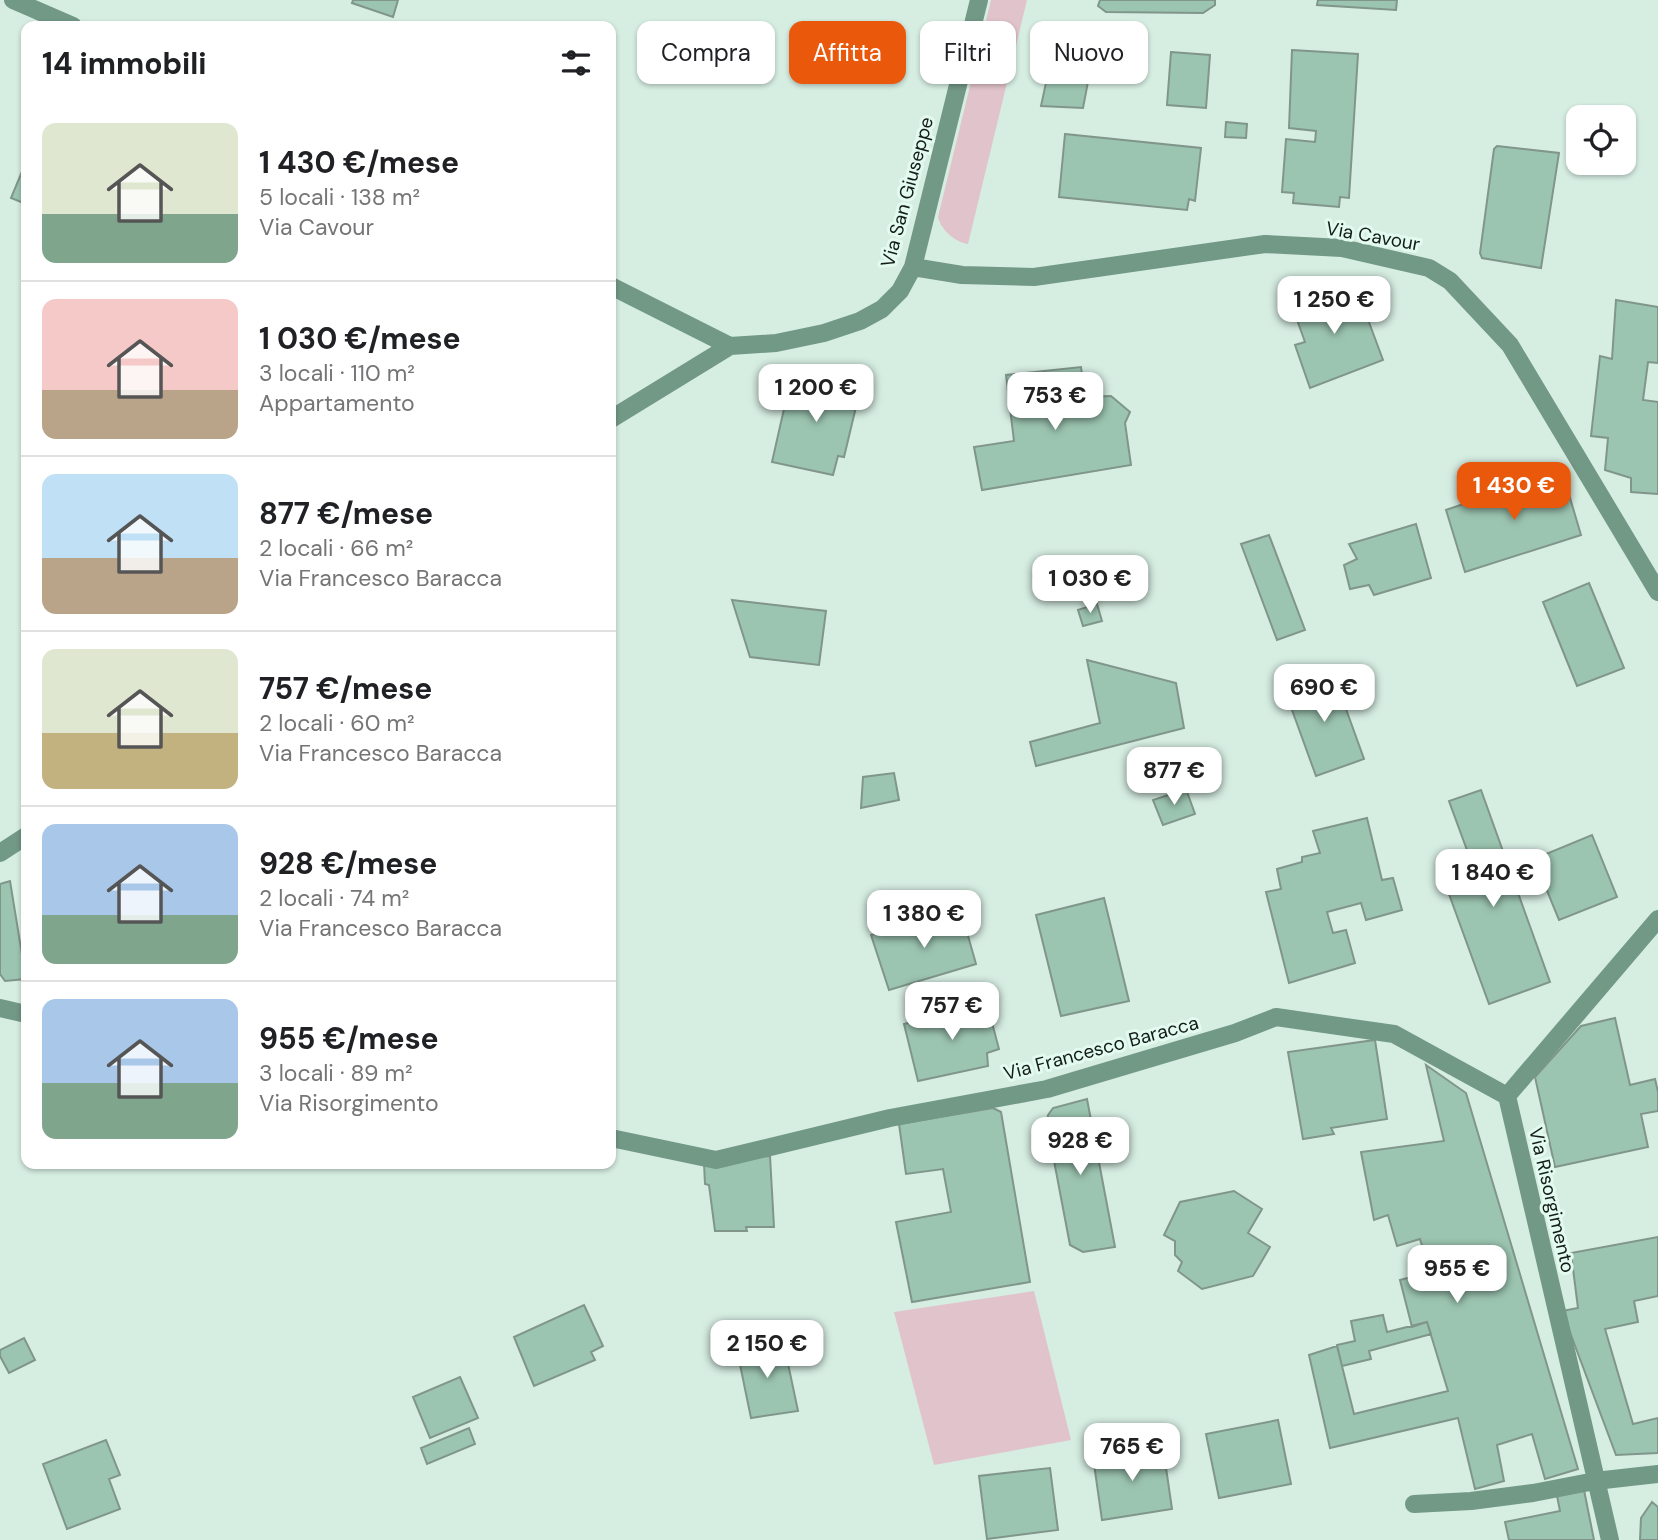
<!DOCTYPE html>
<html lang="it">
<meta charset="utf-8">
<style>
body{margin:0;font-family:"DM Sans",sans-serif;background:#f6f6f6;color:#202124;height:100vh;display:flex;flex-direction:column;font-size:26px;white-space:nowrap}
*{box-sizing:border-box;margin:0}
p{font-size:23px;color:#757577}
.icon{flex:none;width:38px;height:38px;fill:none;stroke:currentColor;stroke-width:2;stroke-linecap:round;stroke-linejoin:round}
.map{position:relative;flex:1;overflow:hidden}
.panel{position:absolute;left:21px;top:21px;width:595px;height:1148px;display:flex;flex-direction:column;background:#fff;border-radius:14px;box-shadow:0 2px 5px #0004}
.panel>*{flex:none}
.hud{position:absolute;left:637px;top:21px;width:665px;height:63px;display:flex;gap:14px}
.tools{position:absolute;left:1566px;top:105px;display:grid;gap:14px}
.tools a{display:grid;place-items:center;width:70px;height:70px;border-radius:14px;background:#fff;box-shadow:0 2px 5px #0004;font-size:35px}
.price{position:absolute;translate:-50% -60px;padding:0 16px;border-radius:14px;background:#fff;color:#222;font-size:23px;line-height:46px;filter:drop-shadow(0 2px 4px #0008)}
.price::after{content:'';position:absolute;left:50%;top:42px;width:21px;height:16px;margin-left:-10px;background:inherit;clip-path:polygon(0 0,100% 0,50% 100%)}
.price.active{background:#ea580c;color:#fff}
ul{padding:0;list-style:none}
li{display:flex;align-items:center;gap:21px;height:175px;padding:0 21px}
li+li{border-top:2px solid #e0e0e0}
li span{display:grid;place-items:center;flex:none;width:196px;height:140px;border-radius:14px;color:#555}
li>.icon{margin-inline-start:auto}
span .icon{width:84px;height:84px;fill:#fffc;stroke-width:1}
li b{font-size:30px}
h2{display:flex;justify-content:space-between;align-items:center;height:84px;padding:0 21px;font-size:30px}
.tag{padding:0 24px;border-radius:14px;background:#fff;box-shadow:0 2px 5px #0004;font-size:24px;line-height:63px}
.tag.active{background:#ea580c;color:#fff}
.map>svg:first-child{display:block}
.green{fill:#e1c4cb}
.building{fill:#9cc5b1;stroke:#80968b;stroke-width:2}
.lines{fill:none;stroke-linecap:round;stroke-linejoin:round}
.street{stroke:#729886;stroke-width:18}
.labels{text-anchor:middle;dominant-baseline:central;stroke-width:6;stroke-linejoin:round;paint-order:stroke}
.street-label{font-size:19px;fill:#131c18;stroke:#e3fbef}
</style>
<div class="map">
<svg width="1658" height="1540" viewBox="0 0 1658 1540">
<rect width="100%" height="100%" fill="#d6ede2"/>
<!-- green -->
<path class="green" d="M991,0H1027L968,244C955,242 941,230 938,217Z
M1034,1291L1071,1440L934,1465L894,1312Z"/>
<!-- building -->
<path class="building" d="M353,0H398L393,17L352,3Z
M1100,0H1215V5L1203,13L1106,12L1098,6Z
M1318,0H1397L1396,10L1317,5Z
M1056,36L1096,40L1083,108L1041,106Z
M1292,50L1358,54L1349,198L1340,197L1339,207L1293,203L1294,193L1282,192L1286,139L1315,142L1316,131L1289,128Z
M1171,52L1210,55L1206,108L1167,105Z
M1226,122L1247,124L1246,138L1225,137Z
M1065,134L1201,148L1195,201L1189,199L1187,210L1059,197Z
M1497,146L1559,153L1541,268L1482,258L1480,253L1494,149Z
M26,162V204L11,198Z
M1349,283L1361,319L1367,317L1383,360L1310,388L1295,345L1305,342L1291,303Z
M1616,300L1658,307V363L1648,362L1643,400L1658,402V494L1631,492V478L1605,470L1608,438L1591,436L1600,356L1612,359Z
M1081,367L1085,397L1111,396L1130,412L1125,423L1131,465L982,490L974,447L1014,441L1006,375Z
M815,376L861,386L844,457L838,456L833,475L772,462L791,378L813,383Z
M1562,471L1581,535L1465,572L1446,510Z
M1416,524L1431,578L1374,595L1369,585L1350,589L1344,565L1357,559L1349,544Z
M1269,535L1305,630L1277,640L1241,544Z
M1044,566L1057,580L1045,590L1033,576Z
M1589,583L1624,668L1577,686L1543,602Z
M732,600L826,611L819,665L750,657Z
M1097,604L1102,621L1083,626L1078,610Z
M1087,660L1176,683L1184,728L1036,766L1030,742L1100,723Z
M1333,673L1364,759L1316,776L1284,688Z
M894,773L899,800L861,808L863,777Z
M1186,789L1195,814L1163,825L1153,800Z
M1481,790L1550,982L1489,1004L1445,883L1475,872L1449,801Z
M1367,818L1382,880L1393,878L1402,910L1366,920L1361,903L1327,912L1333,933L1346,930L1355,963L1289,983L1266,892L1281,889L1277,869L1302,862V857L1320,853L1313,831Z
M1592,835L1617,897L1559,920L1534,859Z
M10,881L26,979L5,981L0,974V884Z
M1104,898L1129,1001L1061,1016L1036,915Z
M961,911L976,964L889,990L871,935Z
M987,1004L999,1049L987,1053L988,1066L918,1081L904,1024Z
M1615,1018L1630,1085L1655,1079L1658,1092V1111L1641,1114L1648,1147L1555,1167L1535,1077L1581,1026Z
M1375,1040L1387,1119L1331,1128L1334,1134L1303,1139L1288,1052Z
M1426,1065L1466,1093L1578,1469L1545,1479L1532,1434L1497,1445L1504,1481L1475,1489L1458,1418L1330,1448L1309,1355L1337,1346L1354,1414L1448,1391L1427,1322L1412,1327L1400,1280L1430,1272L1420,1239L1397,1246L1388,1215L1374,1220L1361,1152L1444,1141Z
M1087,1099L1115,1247L1083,1252L1070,1245L1047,1124L1048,1115L1053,1108Z
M993,1108L1001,1112L1030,1282L912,1302L896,1222L951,1212L943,1169L906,1174L899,1124Z
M770,1156L774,1227H746L747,1231H715L709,1185L705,1184L704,1163L734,1157Z
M1234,1191L1262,1209L1248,1233L1270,1247L1253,1276L1202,1289L1178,1271L1182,1262L1175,1255V1241L1164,1235L1180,1202Z
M1658,1237V1296L1634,1301L1638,1322L1605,1329L1633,1424L1658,1418V1453L1616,1455L1562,1311L1578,1308L1571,1253Z
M584,1305L603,1346L591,1352L595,1360L534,1386L514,1337Z
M1383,1315L1387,1332L1427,1322L1431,1334L1369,1351L1371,1359L1342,1366L1337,1345L1355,1341L1351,1321Z
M24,1338L35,1360L9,1373L0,1356V1350Z
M783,1340L798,1411L751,1418L737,1350Z
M460,1377L478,1418L430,1438L413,1397Z
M1278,1420L1291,1484L1219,1498L1206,1434Z
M469,1428L475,1444L427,1464L421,1448Z
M106,1440L120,1475L109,1479L120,1509L67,1529L43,1464Z
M1163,1447L1172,1509L1102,1520L1093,1457Z
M1050,1468L1058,1530L987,1539L979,1476Z
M1584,1490L1594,1540H1509L1505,1522L1560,1511L1557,1496Z
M1652,1502L1658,1507V1540H1640L1641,1518Z"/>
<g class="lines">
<!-- street -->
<path class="street" d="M13,0L73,26
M913,267L962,275L1034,277L1265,244L1342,248L1429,268L1450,281L1510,345L1658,592
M611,286L730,346L776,343L824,333L860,321L882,309L900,291L913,267L979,0
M611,419L730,346
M0,853L26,836
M0,1008L26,1014
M611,1138L716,1160L890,1118L1047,1089L1235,1033L1276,1017L1394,1034L1507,1096
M1414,1504L1471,1501L1533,1493L1595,1481L1658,1474
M1610,1540L1507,1096L1658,919"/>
</g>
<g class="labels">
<!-- street labels -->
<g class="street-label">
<text transform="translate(907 192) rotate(-75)">Via San Giuseppe</text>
<text transform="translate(1373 236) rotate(10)">Via Cavour</text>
<text transform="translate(1101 1048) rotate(-15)">Via Francesco Baracca</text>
<text transform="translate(1552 1200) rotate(77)">Via Risorgimento</text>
</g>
</g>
</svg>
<div class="tools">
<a><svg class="icon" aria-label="locate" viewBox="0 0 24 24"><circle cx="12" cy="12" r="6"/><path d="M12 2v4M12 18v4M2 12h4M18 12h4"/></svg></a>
</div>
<b class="price" style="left:1334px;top:336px">1 250 €</b>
<b class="price" style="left:816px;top:424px">1 200 €</b>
<b class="price" style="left:1055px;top:432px">753 €</b>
<b class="price active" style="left:1514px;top:522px">1 430 €</b>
<b class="price" style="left:1090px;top:615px">1 030 €</b>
<b class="price" style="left:1324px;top:724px">690 €</b>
<b class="price" style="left:1174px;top:807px">877 €</b>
<b class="price" style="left:1493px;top:909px">1 840 €</b>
<b class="price" style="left:924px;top:950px">1 380 €</b>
<b class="price" style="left:952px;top:1042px">757 €</b>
<b class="price" style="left:1080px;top:1177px">928 €</b>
<b class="price" style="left:1457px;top:1305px">955 €</b>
<b class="price" style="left:767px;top:1380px">2 150 €</b>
<b class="price" style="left:1132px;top:1483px">765 €</b>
<div class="hud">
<a class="tag">Compra</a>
<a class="tag active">Affitta</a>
<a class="tag">Filtri</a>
<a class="tag">Nuovo</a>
</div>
<section class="panel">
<h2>14 immobili<svg class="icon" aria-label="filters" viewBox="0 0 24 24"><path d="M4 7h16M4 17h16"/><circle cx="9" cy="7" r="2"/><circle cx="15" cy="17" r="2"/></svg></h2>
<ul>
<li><span style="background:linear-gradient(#dfe7d0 65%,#7fa58c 0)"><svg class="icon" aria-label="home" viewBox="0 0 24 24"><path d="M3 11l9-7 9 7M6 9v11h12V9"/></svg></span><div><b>1 430 €/mese</b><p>5 locali · 138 m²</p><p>Via Cavour</p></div></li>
<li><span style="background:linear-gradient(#f6c9c9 65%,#b9a48a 0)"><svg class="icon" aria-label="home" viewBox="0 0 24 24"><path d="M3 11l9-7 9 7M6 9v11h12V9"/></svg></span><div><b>1 030 €/mese</b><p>3 locali · 110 m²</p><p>Appartamento</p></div></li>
<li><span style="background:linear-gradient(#bfe0f5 60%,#b9a48a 0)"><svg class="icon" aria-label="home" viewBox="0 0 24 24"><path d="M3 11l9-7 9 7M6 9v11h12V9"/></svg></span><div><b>877 €/mese</b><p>2 locali · 66 m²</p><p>Via Francesco Baracca</p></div></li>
<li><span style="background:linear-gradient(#dfe7d0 60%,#c2b280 0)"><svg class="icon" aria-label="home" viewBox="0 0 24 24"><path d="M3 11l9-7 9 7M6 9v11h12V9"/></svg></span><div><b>757 €/mese</b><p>2 locali · 60 m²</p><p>Via Francesco Baracca</p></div></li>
<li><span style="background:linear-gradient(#a9c7e8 65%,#7fa58c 0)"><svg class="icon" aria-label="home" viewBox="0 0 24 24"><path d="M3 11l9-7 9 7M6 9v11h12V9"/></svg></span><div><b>928 €/mese</b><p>2 locali · 74 m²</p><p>Via Francesco Baracca</p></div></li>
<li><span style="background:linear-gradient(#a9c7e8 60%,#7fa58c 0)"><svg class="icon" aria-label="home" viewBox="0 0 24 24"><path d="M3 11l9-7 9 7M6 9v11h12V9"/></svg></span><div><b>955 €/mese</b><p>3 locali · 89 m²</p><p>Via Risorgimento</p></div></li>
</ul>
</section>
</div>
